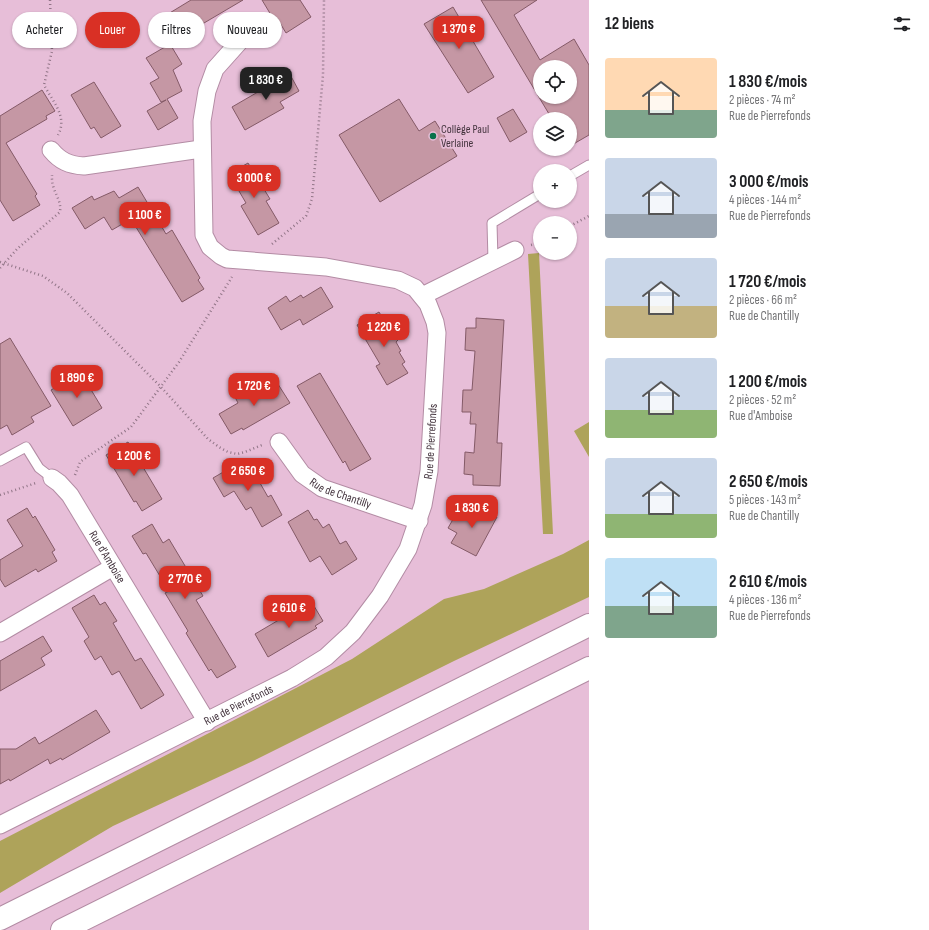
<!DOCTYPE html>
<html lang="fr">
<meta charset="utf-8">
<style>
body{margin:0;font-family:"Sofia Sans Condensed",sans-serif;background:#f2f2f2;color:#202124;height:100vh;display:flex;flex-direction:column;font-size:15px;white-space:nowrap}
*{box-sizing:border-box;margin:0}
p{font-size:13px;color:#757577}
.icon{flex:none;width:22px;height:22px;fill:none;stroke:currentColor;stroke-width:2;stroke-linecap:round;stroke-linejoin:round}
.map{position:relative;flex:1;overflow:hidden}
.drawer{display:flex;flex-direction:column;background:#fff;width:340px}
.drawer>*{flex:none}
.hud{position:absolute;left:12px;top:12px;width:380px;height:36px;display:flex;gap:8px}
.tools{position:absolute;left:533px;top:60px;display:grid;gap:8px}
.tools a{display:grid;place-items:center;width:44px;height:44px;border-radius:50%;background:#fff;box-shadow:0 1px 3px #0004;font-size:20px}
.price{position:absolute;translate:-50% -34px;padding:0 9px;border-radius:8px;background:#d93025;color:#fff;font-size:13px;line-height:26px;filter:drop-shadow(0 1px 2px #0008)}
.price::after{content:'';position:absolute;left:50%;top:24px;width:12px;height:9px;margin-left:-6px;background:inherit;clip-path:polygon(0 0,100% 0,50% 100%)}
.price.active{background:#222;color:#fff}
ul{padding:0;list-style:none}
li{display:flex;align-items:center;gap:12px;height:100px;padding:0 16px}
li span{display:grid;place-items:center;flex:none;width:112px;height:80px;border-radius:4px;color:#555}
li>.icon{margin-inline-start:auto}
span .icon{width:48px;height:48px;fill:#fffc;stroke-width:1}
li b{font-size:17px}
h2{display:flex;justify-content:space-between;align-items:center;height:48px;padding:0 16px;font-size:17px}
.pill{padding:0 14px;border-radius:18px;background:#fff;box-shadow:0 1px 3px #0004;font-size:14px;line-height:36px}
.pill.active{background:#d93025;color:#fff}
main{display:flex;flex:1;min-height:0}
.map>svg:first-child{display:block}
.green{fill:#aea35a}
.building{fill:#c597a4;stroke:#845a67;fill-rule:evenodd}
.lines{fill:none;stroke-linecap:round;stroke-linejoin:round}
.lane-casing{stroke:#b38ca4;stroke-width:11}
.street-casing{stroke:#b38ca4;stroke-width:19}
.highway-casing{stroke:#b38ca4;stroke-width:24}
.path{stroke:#917587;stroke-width:2.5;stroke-dasharray:1 3;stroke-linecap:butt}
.lane{stroke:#fff;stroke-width:9}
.street{stroke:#fff;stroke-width:17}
.highway{stroke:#fff;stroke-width:22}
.poi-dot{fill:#07724a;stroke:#e7bed8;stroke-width:1.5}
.labels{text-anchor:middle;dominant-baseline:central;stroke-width:3.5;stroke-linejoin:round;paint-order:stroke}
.poi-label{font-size:12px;fill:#44343e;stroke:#e7bed8;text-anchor:start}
.street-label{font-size:12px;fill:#44343e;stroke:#e7bed8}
</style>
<main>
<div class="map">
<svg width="589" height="930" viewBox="0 0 589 930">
<rect width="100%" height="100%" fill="#e7bed8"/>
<!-- green -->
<path class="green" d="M539,253L553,534H543L528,254Z
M589,422V457L574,431Z
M589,540V597L454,661L253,761L113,826L0,893V841L352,659L444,599L484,589L563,554Z"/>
<!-- building -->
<path class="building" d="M191,0H243L182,36L168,14Z
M262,0H300L311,17L286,33L280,23L277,25Z
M481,0H537L514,15L540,60L574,39L589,65V135L570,146V119H552ZM540,67H570V97H540Z
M453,7L494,77L468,93L424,24Z
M170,44L182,64L173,70L182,91L167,99L178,118L158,130L147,111L166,100L161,102L150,83L159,78L146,58Z
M287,69L299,91L280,102L284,108L245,130L232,107L270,85L268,81Z
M94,82L121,126L101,138L94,127L91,129L71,95Z
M42,90L55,111L46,116L47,119L6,143L37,194L35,196L40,205L13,221L0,200V116Z
M399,99L419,131L435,121L457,156L380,202L339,135Z
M513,109L527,132L510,142L497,118Z
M248,163L270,199L266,201L279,223L258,235L241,206L246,203L229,174Z
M138,187L166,234L172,230L200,278L198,280L204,289L182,302L131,219L112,230L104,217L85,229L72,208L92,196L94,200L114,191L119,198Z
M321,287L333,307L303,325L300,319L281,330L268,308L286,296L290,302L301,295L303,298Z
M379,312L385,322L387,321L398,340L396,342L401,351L399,352L405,362L402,364L408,373L387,385L376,366L380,364L357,325Z
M476,318L504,320L497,443H502L500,486L473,485V475L464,474L465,452L474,453L476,424H470L471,412H462L463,390H472L475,351L465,350L466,328H476Z
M10,338L51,406L31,417L34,422L12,435L7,425L0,429V344Z
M81,373L102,408L73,426L51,390Z
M320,373L371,459L350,471L345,461L343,463L297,386Z
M276,381L290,403L243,430L242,428L231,434L219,414L238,403L234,395L253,384L258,392Z
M128,442L162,499L142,511L136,501L134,502L106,455Z
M244,460L249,470L252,469L268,497L271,495L282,515L262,527L251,507L246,510L234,491L224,497L213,478Z
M471,502L497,517L476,556L451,543L457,533L448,528L459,509L470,515Z
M27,508L33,518L35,516L55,550L52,552L57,561L38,572L36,569L5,587L0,579V560L23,546L7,520Z
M308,510L314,520L317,519L323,528L329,524L340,544L346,541L357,559L332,575L320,556L310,562L288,522Z
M152,524L163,543L169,539L203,596L196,600L236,667L217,678L211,669L209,671L186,633L188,631L165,593L169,591L146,553L143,554L132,536Z
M94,595L100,605L105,602L117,621L113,623L135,661L141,658L164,695L141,709L119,671L112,675L101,656L95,660L84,641L89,637L72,608Z
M311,601L323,621L315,626L317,628L268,657L255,634Z
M43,636L52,651L41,658L45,665L0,691V661Z
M96,710L110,732L62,760L61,758L50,764L48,759L10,781L9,779L0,784V749H16L35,737L39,744Z"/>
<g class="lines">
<defs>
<path id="lane" d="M570,176L589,165
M493,260L492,223L540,194
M0,461L26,447L39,468L52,478"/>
<g id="street">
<path d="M51,150C60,161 69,165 84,166L201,149"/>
<path d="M422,296L515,250"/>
<path id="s1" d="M279,442L302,474L322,488L419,521"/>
<path id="s2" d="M52,478L59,483L70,495L207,722"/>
<path d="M0,633L113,567"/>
<path id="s3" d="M0,825L292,678L326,657L353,632L380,596L408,549L423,505L429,471L437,333L435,322L428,304L415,288L398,280L326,267L227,259L221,256L210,247L204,235L202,121L207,91L215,69L240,41"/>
</g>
<path id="highway" d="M0,919L589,625
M62,930L589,668"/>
</defs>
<!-- lane casing -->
<use href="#lane" class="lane-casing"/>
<!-- street casing -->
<use href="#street" class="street-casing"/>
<!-- highway casing -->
<use href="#highway" class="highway-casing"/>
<!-- path -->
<path class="path" d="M50,0L52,51L44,85C53,102 68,117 58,135
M570,226L589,216
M272,244L306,216L312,199L323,75L324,0
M531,245L540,243
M0,262L43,276L67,293L161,387L208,439L219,447L228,452L237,454L245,452L262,445
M0,268L17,249L60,212C62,198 51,192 52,175
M75,475L80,462L131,427L179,362L232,277
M0,495L36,483"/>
<!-- lane -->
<use href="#lane" class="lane"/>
<!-- street -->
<use href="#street" class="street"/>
<!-- highway -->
<use href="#highway" class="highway"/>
</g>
<!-- markers -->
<circle class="poi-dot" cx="433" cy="136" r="4"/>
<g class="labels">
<!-- poi labels -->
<g class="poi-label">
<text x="441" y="129">Collège Paul<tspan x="441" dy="14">Verlaine</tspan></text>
</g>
<!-- street labels -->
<g class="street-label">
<text stroke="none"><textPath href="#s3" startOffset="614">Rue de Pierrefonds</textPath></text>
<text stroke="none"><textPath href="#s1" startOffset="83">Rue de Chantilly</textPath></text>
<text stroke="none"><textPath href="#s2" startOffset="97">Rue d'Amboise</textPath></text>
<text stroke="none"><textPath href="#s3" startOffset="267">Rue de Pierrefonds</textPath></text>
</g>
</g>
</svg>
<div class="tools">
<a><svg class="icon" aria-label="locate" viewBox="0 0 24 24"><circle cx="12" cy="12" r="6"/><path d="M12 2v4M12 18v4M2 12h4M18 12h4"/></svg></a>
<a><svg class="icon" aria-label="layers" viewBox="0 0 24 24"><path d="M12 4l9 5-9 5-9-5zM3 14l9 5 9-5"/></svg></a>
<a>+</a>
<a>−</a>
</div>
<b class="price" style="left:459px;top:50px">1 370 €</b>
<b class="price active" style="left:266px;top:101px">1 830 €</b>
<b class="price" style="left:254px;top:199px">3 000 €</b>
<b class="price" style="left:145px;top:236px">1 100 €</b>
<b class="price" style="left:384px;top:348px">1 220 €</b>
<b class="price" style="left:77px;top:399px">1 890 €</b>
<b class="price" style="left:254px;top:407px">1 720 €</b>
<b class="price" style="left:134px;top:477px">1 200 €</b>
<b class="price" style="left:248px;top:492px">2 650 €</b>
<b class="price" style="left:472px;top:529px">1 830 €</b>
<b class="price" style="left:185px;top:600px">2 770 €</b>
<b class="price" style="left:289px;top:629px">2 610 €</b>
<div class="hud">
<a class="pill">Acheter</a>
<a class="pill active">Louer</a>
<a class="pill">Filtres</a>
<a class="pill">Nouveau</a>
</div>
</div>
<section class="drawer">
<h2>12 biens<svg class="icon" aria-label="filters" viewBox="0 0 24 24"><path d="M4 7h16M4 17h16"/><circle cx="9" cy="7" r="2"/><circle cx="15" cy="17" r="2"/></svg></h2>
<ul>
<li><span style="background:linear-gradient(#ffd9b3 65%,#7fa58c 0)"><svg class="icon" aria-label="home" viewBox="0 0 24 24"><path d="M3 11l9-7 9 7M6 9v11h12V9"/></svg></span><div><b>1 830 €/mois</b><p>2 pièces · 74 m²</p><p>Rue de Pierrefonds</p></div></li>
<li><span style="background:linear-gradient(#c9d6e8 70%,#9aa5b1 0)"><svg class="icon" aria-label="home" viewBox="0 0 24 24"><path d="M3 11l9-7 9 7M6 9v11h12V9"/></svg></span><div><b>3 000 €/mois</b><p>4 pièces · 144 m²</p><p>Rue de Pierrefonds</p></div></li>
<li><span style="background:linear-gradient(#c9d6e8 60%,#c2b280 0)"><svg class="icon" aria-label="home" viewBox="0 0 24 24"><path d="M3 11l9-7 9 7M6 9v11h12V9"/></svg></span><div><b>1 720 €/mois</b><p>2 pièces · 66 m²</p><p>Rue de Chantilly</p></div></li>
<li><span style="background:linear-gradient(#c9d6e8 65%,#8fb573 0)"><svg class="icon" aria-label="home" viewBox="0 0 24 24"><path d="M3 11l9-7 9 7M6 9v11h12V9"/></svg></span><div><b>1 200 €/mois</b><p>2 pièces · 52 m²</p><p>Rue d'Amboise</p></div></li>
<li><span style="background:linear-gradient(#c9d6e8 70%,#8fb573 0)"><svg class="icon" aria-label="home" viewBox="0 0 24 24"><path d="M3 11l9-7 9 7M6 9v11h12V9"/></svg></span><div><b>2 650 €/mois</b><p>5 pièces · 143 m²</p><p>Rue de Chantilly</p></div></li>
<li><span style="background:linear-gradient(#bfe0f5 60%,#7fa58c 0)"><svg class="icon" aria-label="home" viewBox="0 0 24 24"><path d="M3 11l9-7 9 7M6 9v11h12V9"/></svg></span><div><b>2 610 €/mois</b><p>4 pièces · 136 m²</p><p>Rue de Pierrefonds</p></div></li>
</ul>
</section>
</main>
